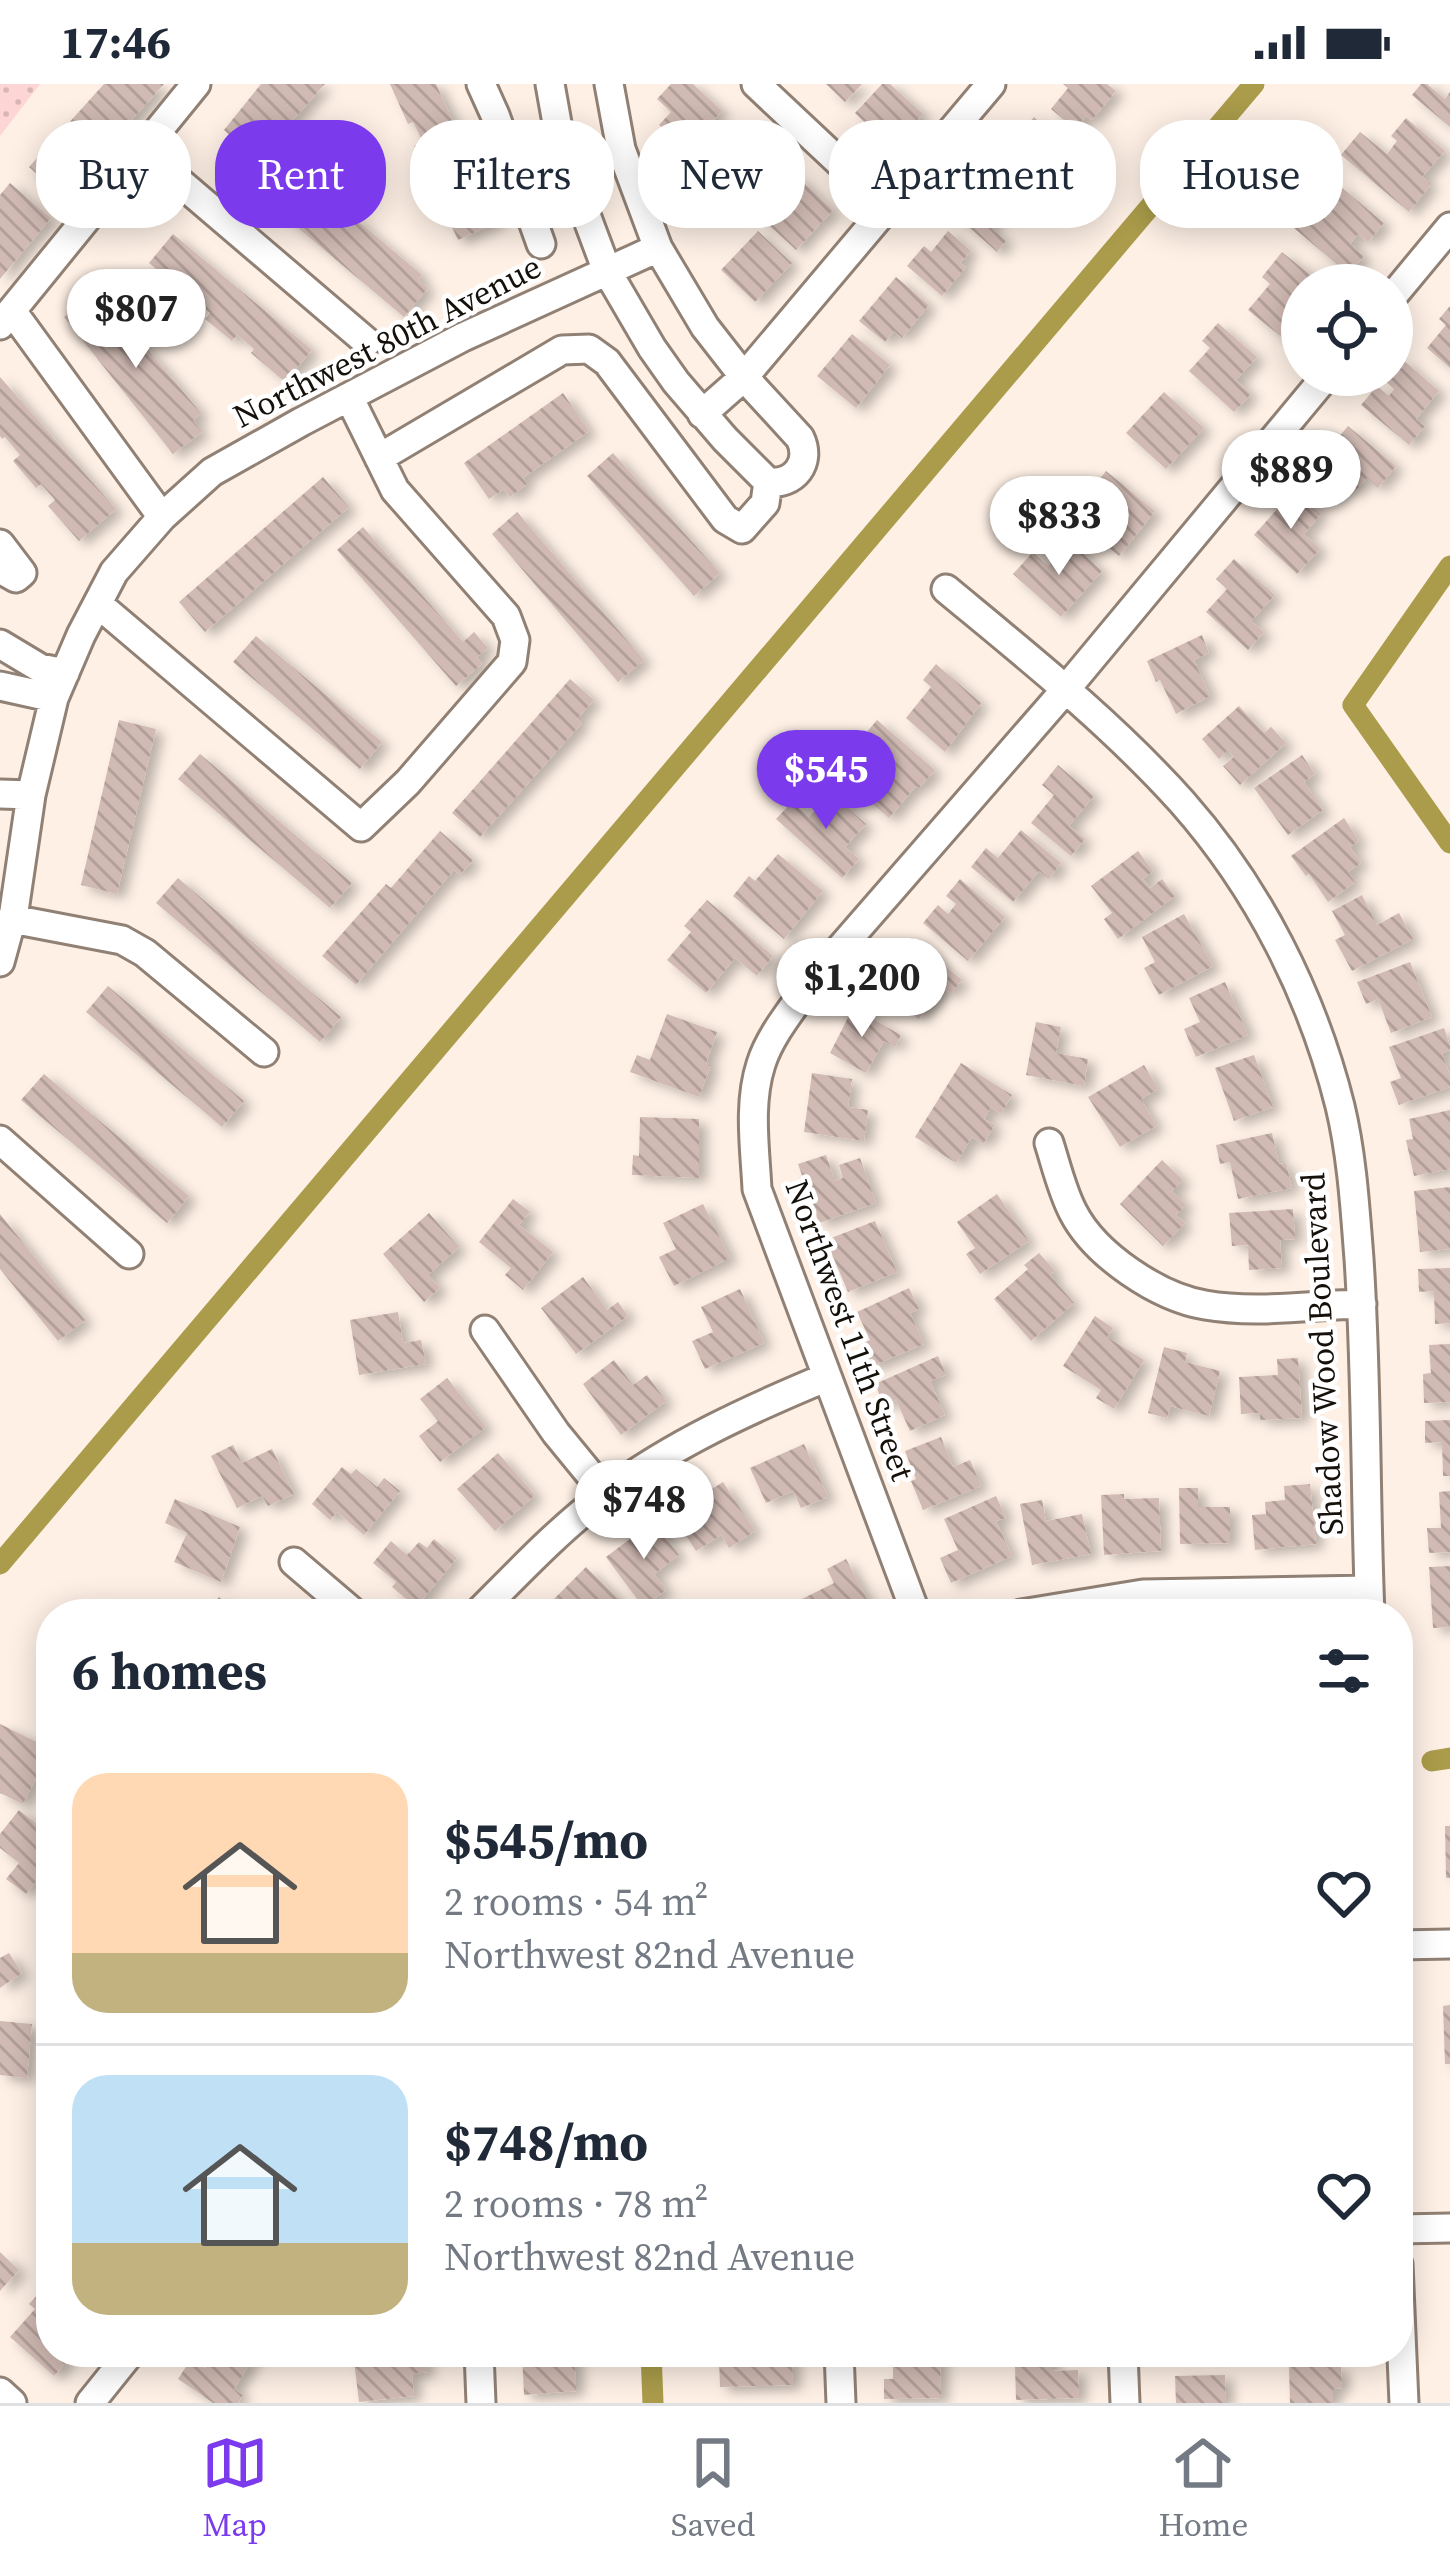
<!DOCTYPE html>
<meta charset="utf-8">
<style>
body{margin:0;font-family:"Source Serif 4",serif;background:#f6f6f7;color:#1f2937;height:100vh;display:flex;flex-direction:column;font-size:45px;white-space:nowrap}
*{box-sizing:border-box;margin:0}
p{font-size:39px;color:#747a83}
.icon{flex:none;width:66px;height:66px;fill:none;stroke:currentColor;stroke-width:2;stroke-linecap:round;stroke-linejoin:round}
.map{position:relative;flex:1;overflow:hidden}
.side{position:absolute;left:36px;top:1515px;width:1377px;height:768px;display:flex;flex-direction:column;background:#fff;border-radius:48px;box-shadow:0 6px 30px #0003}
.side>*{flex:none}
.top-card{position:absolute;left:36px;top:36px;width:1380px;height:108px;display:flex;gap:24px}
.tools{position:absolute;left:1281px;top:180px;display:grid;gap:24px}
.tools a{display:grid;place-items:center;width:132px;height:132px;border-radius:50%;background:#fff;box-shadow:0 6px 30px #0003;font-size:60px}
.price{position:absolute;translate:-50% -102px;padding:0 27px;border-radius:42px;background:#fff;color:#222;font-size:39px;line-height:78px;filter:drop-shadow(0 3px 6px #0008)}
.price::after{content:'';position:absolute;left:50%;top:72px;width:36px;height:27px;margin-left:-18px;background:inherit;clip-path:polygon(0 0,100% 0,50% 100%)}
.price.active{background:#7c3aed;color:#fff}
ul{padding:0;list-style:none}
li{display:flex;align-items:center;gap:36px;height:300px;padding:0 36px}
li+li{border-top:3px solid #e0e1e3}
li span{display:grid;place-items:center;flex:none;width:336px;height:240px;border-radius:36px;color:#555}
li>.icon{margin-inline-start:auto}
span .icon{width:144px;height:144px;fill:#fffc;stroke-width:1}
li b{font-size:51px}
h2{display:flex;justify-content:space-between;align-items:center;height:144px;padding:0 36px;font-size:51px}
.chip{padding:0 42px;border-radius:48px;background:#fff;box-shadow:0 6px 30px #0003;font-size:42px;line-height:108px}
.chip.active{background:#7c3aed;color:#fff}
.status{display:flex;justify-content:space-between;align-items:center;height:84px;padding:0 60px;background:#fff;direction:ltr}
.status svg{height:33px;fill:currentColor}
.menu{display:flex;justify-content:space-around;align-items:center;height:168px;border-top:3px solid #e0e1e3;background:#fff;font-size:33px;color:#747a83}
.menu a{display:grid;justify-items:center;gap:6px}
.menu .active{color:#7c3aed}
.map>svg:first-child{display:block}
.green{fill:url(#green-dots)}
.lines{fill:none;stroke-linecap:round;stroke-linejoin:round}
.canal{stroke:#aa9c4a;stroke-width:21}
.building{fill:url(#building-back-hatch);filter:url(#shadow)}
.minor-casing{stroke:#918074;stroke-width:33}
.minor{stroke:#fff;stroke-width:27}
.labels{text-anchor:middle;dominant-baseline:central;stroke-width:9;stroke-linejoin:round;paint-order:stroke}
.street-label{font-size:33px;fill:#16100b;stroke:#fff}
</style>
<div class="status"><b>17:46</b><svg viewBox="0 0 49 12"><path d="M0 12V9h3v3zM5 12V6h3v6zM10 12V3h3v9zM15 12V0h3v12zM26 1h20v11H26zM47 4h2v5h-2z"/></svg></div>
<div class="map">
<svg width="1450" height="2319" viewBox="0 0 1450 2319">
<defs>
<pattern id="green-dots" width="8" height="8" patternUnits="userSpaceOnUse" patternTransform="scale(3)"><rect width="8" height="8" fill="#fdd5d4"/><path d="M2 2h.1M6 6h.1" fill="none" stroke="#d8b6b5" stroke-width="1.8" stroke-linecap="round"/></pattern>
<pattern id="building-back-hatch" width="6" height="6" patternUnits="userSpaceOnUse" patternTransform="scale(3)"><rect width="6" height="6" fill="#d0bab3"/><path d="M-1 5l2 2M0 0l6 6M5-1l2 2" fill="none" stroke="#b29f99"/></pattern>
<filter id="shadow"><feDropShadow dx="8" dy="5" stdDeviation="6" flood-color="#0004"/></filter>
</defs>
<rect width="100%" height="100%" fill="#fef0e5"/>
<!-- green -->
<path class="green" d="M0,0H40L0,52Z"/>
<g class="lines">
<!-- canal -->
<path class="canal" d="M1450,482L1353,621L1450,759
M0,1480L1254,0
M1432,1677L1450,1674
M651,2268L653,2319"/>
</g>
<!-- building -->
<path class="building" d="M104,0H164L62,113L29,83Z
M261,0H325L257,76L224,46Z
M390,0H436L498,138L458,156L414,62L423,58L413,38L408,40Z
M671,0H693L722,27L686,65L659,41L671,28L657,15Z
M826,0H862L845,18Z
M882,0H890L923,30L892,64L855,29Z
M1063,0H1107L1116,7L1092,36L1086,32L1075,45L1051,25L1068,4Z
M1421,0H1427L1445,15L1450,8V43L1412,11Z
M1034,33L1061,57L1025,97L998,73Z
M1406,34L1445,67L1422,93L1431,100L1409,128L1341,71L1360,48L1387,70L1397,57L1391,52Z
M732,39L772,77L736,114L706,86L718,73L708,64Z
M301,89L334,118L330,123L347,138L352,132L422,191L418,196L428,204L404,233L273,123Z
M797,92L833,126L796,166L759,132Z
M995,92L1016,111L989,142L1006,157L997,168L953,129L971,110L976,114Z
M10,99L51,134L0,195V111Z
M1340,102L1384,139L1368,158L1358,150L1350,160L1364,172L1348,190L1294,144L1308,127L1314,132Z
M758,147L792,179L755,218L721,186Z
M948,147L971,167L960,179L966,183L942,212L907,182L924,162L931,168Z
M173,150L312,266L285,298L251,269L254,265L237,251L232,257L205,235L210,229L193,215L188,221L161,199L166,193L149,179Z
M1282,168L1323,201H1302V233L1284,255L1248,226L1270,200L1262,193Z
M896,193L929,221L902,254L894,247L885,258L859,237Z
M101,204L131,242L125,247L139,265L144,261L201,329L193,337L202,348L173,370L64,233Z
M1450,222V284L1427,264L1446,241L1439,235Z
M1218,239L1257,273L1236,296L1251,310L1234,328L1189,287L1210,264L1202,257Z
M852,250L890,281L856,324L817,292Z
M1402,275L1439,307L1416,335L1425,342L1409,361L1361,321L1377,302L1389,312L1394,305L1384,296L1392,291Z
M0,293L116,425L79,457L48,422L55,416L41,400L36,404L13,377L20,371L5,353L2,355L0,352Z
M1164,308L1204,344L1166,385L1126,349Z
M563,309L589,347L523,394L527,400L510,413L504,405L489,415L464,379Z
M1348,342L1396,382L1378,404L1367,394L1354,409L1344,400L1335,410L1309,389Z
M613,369L720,489L694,512L587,392Z
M1106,387L1155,427L1119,472L1070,432Z
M323,393L349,423L205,548L179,518Z
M1294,406L1321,430L1304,450L1320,465L1297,490L1254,451Z
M517,428L644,576L618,598L492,450Z
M363,443L463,558L474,548L488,564L477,573L482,580L456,602L337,466Z
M1070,458L1102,487L1061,533L1013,490L1033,468L1048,482Z
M1234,475L1275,511L1251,537L1264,548L1248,566L1206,528L1227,505L1216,495Z
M1202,551L1209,569L1194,576L1210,612L1176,630L1160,596L1156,598L1147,577Z
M256,552L382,658L360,685L233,578Z
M936,580L981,619L945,668L906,634L931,603L923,596Z
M570,595L594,616L577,635L582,639L480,753L452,729Z
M1239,622L1264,649L1271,643L1286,659L1240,701L1223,682L1234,673L1228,666L1219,675L1202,655Z
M119,636L156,645L117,810L81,801Z
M877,636L935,686L919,704L916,702L889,734L841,693L862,668L855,662Z
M200,670L352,799L330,824L178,695Z
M1302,671L1315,690L1304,698L1323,726L1288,751L1254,704Z
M1058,681L1094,712L1069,742L1085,755L1071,772L1031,739L1054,711L1042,701Z
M831,709L866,740L845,763L859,775L842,794L776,735L792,718L809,733Z
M1344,734L1359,757L1350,763L1361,779L1348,788L1355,798L1328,818L1309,790L1306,792L1291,772Z
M1021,746L1061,779L1049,795L1039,787L1013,818L971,783L986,764L998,774Z
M440,747L473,776L460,791L454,786L356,901L322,872L386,800L391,804Z
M1138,767L1153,787L1143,795L1150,804L1162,795L1175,812L1118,855L1104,835L1112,829L1091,802Z
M778,770L823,807L784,855L733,812L749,792L755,797Z
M178,794L341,933L320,958L156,819Z
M960,795L1005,833L968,877L923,839L938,821L948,830L956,820L946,812Z
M1362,811L1377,841L1399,829L1413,855L1352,887L1335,856L1345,851L1332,827Z
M707,816L773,872L757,892L735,874L706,909L667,876L691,848L684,842Z
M1184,830L1213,882L1159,911L1144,884L1155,878L1142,853Z
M912,854L962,896L951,910L944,904L919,935L874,897L888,880L898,889L908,877L899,870Z
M1410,878L1432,933L1391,949L1378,915L1366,920L1357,898Z
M1225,898L1248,951L1196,973L1184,945L1200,938L1189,914Z
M108,902L244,1017L222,1043L86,928Z
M853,924L901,951L895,963L884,957L866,989L830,969Z
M667,930L717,948L706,979L711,981L699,1013L630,988L637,971L650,976Z
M1036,938L1061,943L1056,969L1088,975L1084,1002L1026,991Z
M1444,944L1450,962V966L1442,969L1450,992V1003L1399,1021L1390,998L1401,994L1389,963Z
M1254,971L1273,1023L1234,1037L1215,984Z
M961,979L1012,1011L1001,1030L991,1023L984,1035L995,1041L983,1060L972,1053L956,1079L915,1053Z
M1144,981L1158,1005L1141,1015L1156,1042L1120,1063L1088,1013Z
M812,989L852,995L848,1023L868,1026L864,1057L804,1048Z
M44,990L189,1112L167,1139L21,1016Z
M1450,1026V1085L1414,1092L1406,1056L1413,1055L1409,1035Z
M640,1033L699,1035V1094L632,1091L633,1071L639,1072Z
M1272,1049L1279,1080L1286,1079L1292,1104L1238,1115L1230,1078L1220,1080L1216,1061Z
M826,1071L835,1097L843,1094L839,1081L860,1074L876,1119L819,1139L798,1080Z
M1162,1076L1183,1096L1172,1107L1186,1121L1176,1131L1185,1139L1163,1162L1120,1120Z
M1450,1103V1165L1420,1168L1414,1107Z
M997,1110L1029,1157L980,1190L966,1170L975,1164L957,1138Z
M513,1115L530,1128L519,1141L553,1168L523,1206L505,1191L511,1184L479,1158Z
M703,1120L730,1174L674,1202L659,1173L676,1165L663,1139Z
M1293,1125L1295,1155L1280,1156L1282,1184L1249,1186L1248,1161L1232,1162L1229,1129Z
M429,1129L459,1163L428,1191L440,1204L424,1218L383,1170Z
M0,1130L85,1236L58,1257L0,1185Z
M875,1137L897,1188L848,1208L826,1156Z
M1039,1169L1055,1187L1050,1191L1074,1219L1031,1257L994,1215L1028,1185L1024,1181Z
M1450,1184V1239L1435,1240L1434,1207L1419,1208L1418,1185Z
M583,1193L607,1226L618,1218L628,1232L576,1270L541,1224Z
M909,1204L919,1225L910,1229L924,1260L870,1283L860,1261L870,1256L857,1228Z
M740,1205L764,1259L705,1285L692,1257L713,1248L701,1223Z
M398,1228L403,1259L421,1256L426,1280L359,1291L350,1236Z
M1095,1232L1113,1244L1107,1253L1144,1276L1114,1325L1096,1314L1101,1306L1063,1282Z
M1450,1260V1318L1424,1319L1423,1290L1431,1289L1429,1261Z
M1164,1263L1187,1269L1185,1278L1220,1287L1209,1332L1170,1322L1167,1334L1148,1329Z
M938,1272L946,1291L930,1297L945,1331L910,1347L896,1316L884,1321L875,1300Z
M1298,1274L1302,1334L1260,1336V1329L1241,1330L1239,1293L1278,1291L1277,1275Z
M614,1276L633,1301L647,1291L666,1317L621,1351L583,1300Z
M447,1294L486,1343L440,1378L419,1352L438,1337L420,1315Z
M1450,1336V1392H1443L1442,1358L1425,1359V1337Z
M941,1353L953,1383L970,1376L981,1402L923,1426L911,1397L916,1395L905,1367Z
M804,1360L828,1413L801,1424L793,1407L766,1419L750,1384Z
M233,1361L242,1379L272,1365L294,1410L268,1422L262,1412L237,1424L211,1372Z
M498,1369L535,1411L495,1447L457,1405Z
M342,1383L351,1390L356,1385L377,1403L384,1394L400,1407L364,1451L337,1428L330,1436L312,1420Z
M723,1398L755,1447L729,1464L721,1451L696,1467L672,1430Z
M1310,1400L1316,1460L1255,1466L1252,1431L1266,1430L1265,1418L1285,1416L1284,1402Z
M1179,1404H1198V1423H1230V1459L1180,1460Z
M1450,1407V1468L1429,1469L1427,1444H1441L1439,1408Z
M1124,1410V1415L1159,1414L1161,1467L1104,1471L1101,1411Z
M996,1412L1006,1434L996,1437L1012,1472L951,1499L940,1474L958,1466L944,1435Z
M175,1415L240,1443L221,1498L174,1478L187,1449L165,1439Z
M1042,1416L1046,1437L1082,1430L1091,1470L1032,1481L1020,1420Z
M654,1437L679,1471L654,1490L666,1506L643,1523L606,1473Z
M434,1455L457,1474L416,1523L392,1503L396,1498L373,1479L391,1457L407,1471L419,1458L427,1464Z
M846,1475L869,1519L847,1530H805L798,1517L834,1499L827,1485Z
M1450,1482V1543L1433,1544L1429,1483Z
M586,1483L619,1515L605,1530H548L543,1526Z
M219,1513L240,1530H205Z
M0,1640L51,1665L23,1720L0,1709Z
M19,1726L51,1751V1778L26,1810L6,1795L19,1779L0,1764V1750Z
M1445,1742H1450V1794H1446Z
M9,1869L22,1889L0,1904V1874Z
M1450,1921V1980H1445L1443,1922Z
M0,1937L32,1940L27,1994L0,1991Z
M0,2168L19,2186L0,2207Z
M43,2205L51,2212V2268H62L70,2274L54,2292L10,2253L35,2225L29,2220Z
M196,2268H246L254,2273L234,2305L243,2311L238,2319H213L178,2295L191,2275L205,2284L210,2277Z
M353,2268H424L427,2288L412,2290L414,2312L359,2318Z
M522,2268H575L576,2307L524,2311Z
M743,2268H792L793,2301L720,2303L719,2275L743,2274Z
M893,2268H940L941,2314L884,2315V2295H893Z
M1019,2268H1051L1052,2287L1078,2286L1079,2314L1016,2316L1015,2281H1019Z
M1341,2282L1342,2304L1333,2305V2319H1290L1289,2283Z
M1225,2291L1226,2319H1176L1175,2292Z"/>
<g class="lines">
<defs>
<path id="minor" d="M481,0L495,31L541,160
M550,0L562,67L607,187L652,264L676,298L725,355L768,398C794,401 812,379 800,354L744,293L705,243L658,164L621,65L609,0
M756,0L886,122
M142,66L367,258
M1392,213L1450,143
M12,227L162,433
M0,241L196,0
M702,330L744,293L991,0
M379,374L562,266L589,265L607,278L725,435L742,445L765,419L768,398
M0,460L22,489L16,494L0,485
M946,505C1028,573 1111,639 1182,718C1258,804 1312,910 1340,1022C1352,1072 1355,1124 1359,1175C1367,1293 1365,1412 1370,1530
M98,520L361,743L408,698L512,578L515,556L506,532L395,406L349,313
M0,560L40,584L65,589
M0,602L54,614
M0,710L31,711
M12,835L122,856L145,869L264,968
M0,878L14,827L31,711L54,614L81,551L114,488L162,433L212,388L301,338L463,253L658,164
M0,1056L129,1170
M1049,1059C1056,1081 1062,1107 1073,1128C1095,1171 1158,1213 1205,1221C1256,1230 1311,1221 1362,1220
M485,1246L556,1349L606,1410
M294,1478L355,1530
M477,1530C518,1489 559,1445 606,1410C673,1360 750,1325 827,1293
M916,1530L757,1105C755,1065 748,1020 761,980C770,951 794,923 811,898L1066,605L1327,291
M1021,1530L1143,1510L1369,1506
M1398,1861L1450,1860
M1398,2145L1450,2144
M1398,2180L1404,2319
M479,2268L481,2319
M839,2268L841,2319
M1123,2268L1125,2319
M0,2308L12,2319
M90,2319L131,2268"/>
</defs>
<!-- minor casing -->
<use href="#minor" class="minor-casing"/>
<!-- minor -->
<use href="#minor" class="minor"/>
</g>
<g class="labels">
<!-- street labels -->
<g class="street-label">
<text transform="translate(387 257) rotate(-27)">Northwest 80th Avenue</text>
<text transform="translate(850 1246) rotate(70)">Northwest 11th Street</text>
<text transform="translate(1322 1270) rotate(-93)">Shadow Wood Boulevard</text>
</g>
</g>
</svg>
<div class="tools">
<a><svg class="icon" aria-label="locate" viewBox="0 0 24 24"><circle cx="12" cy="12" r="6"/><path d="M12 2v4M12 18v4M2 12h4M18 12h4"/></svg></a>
</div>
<b class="price" style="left:136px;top:287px">$807</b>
<b class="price" style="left:1291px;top:448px">$889</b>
<b class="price" style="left:1059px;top:494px">$833</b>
<b class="price active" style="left:826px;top:748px">$545</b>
<b class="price" style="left:862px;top:956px">$1,200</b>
<b class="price" style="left:644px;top:1478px">$748</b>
<div class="top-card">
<a class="chip">Buy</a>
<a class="chip active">Rent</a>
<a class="chip">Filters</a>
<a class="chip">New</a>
<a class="chip">Apartment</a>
<a class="chip">House</a>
</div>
<section class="side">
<h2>6 homes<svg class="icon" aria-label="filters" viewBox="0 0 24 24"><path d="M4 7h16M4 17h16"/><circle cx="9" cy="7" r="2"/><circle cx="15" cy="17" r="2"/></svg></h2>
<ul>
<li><span style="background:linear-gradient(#ffd9b3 75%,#c2b280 0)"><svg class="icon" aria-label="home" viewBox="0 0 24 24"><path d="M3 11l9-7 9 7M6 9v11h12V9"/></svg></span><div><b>$545/mo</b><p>2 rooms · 54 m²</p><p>Northwest 82nd Avenue</p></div><svg class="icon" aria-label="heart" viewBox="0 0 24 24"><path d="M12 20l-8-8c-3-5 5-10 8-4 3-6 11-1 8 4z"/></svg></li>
<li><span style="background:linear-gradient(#bfe0f5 70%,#c2b280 0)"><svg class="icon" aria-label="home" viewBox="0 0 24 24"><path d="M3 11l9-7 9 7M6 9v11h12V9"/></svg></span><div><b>$748/mo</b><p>2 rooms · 78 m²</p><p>Northwest 82nd Avenue</p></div><svg class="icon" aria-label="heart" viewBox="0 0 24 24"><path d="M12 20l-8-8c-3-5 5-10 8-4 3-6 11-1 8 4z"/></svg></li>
</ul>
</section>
</div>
<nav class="menu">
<a class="active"><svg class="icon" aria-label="map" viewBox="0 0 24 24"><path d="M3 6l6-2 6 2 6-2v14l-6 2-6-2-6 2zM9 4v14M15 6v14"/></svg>Map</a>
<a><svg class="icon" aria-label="saved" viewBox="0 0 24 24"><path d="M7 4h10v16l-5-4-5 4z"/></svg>Saved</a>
<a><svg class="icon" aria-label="home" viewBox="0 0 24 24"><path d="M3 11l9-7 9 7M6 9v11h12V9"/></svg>Home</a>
</nav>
